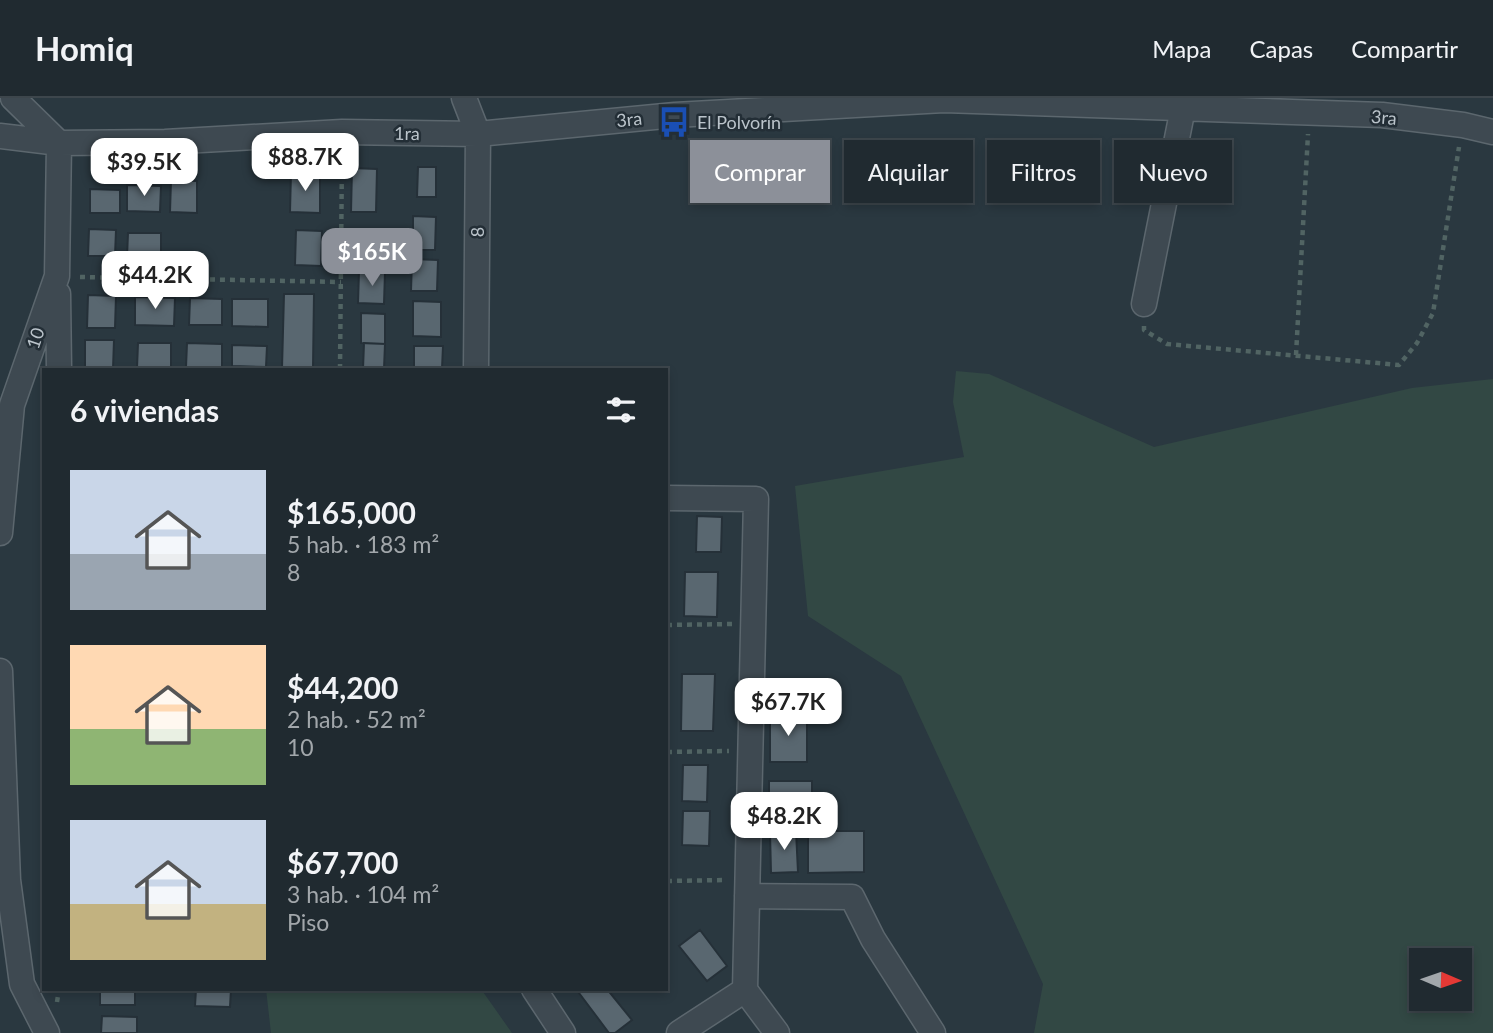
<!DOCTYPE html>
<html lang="es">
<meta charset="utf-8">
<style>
body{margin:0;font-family:Lato,sans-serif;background:#283238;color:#f1f3f6;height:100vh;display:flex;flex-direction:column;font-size:26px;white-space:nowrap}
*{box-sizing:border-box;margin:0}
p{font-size:23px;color:#a2a7ab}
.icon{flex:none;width:38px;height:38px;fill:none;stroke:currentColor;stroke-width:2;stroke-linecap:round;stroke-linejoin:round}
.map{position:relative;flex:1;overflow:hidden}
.panel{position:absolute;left:42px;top:270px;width:626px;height:623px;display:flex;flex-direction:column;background:#202a30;border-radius:0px;box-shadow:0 4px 10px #0003,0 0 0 2px #3d464c}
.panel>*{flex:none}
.hud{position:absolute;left:690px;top:42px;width:665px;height:63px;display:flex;gap:14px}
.needle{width:46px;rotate:92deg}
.tools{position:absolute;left:1409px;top:850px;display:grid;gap:14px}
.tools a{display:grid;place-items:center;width:63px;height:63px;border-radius:0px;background:#202a30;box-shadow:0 4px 10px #0003,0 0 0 2px #3d464c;font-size:35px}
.price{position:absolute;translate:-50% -60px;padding:0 16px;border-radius:14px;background:#fff;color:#222;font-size:23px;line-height:46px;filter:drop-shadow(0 2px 4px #0008)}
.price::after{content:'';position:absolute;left:50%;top:42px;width:21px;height:16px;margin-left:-10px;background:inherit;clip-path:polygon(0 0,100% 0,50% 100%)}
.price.selected{background:#8c9099;color:#fff}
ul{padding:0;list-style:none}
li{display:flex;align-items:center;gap:21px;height:175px;padding:0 28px}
li span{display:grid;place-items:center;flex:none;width:196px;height:140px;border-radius:0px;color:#555}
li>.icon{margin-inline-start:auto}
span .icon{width:84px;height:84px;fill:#fffc;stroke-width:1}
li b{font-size:30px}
h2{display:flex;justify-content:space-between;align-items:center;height:84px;padding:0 28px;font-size:30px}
.pill{padding:0 24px;border-radius:0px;background:#202a30;box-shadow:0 4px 10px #0003,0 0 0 2px #3d464c;font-size:24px;line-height:63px}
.pill.selected{background:#8c9099;color:#fff}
header{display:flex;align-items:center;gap:42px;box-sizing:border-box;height:98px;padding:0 35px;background:#202a30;border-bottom:2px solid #3d464c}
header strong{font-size:33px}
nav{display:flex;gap:38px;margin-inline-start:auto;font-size:24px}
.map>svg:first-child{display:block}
.green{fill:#324844;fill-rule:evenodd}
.building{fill:#596770;stroke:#253038;stroke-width:2}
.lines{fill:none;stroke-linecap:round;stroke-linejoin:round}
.minor-casing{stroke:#5c676e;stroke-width:27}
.path{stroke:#516463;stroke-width:4.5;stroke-dasharray:5 5;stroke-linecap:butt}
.minor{stroke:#3e4951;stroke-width:24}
.labels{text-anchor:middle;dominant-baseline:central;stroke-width:5;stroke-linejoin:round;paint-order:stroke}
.street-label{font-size:18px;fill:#bbc4cb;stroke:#232e36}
.poi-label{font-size:18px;fill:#bbc4cb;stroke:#232e36;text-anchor:start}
</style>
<header>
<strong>Homiq</strong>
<nav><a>Mapa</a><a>Capas</a><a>Compartir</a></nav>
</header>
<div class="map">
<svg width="1493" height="935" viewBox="0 0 1493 935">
<rect width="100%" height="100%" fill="#2a3840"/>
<!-- green -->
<path class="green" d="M956,273L989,276L1154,349L1412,290L1493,281V935H1034L1043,886L901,578L808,518L795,388L964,359L953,304ZM1421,863H1460V901H1421Z
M266,891H481L512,935H271Z"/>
<!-- building -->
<path class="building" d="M418,69H436V99H417Z
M352,70L377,71L376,114H351Z
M291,74L320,75V115L290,114Z
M171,82L197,83V115L170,114Z
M127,87L161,88L160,114L127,113Z
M90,91L120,92V115H90Z
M413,118L436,119L435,152H413Z
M89,131L116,132L115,158H88Z
M296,132L322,133L321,168L295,167Z
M359,133H385L384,167H358Z
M128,135H161V159H127Z
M412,161L438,162L437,193H411Z
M359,173L385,174L384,206L358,205Z
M284,196H314L313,270H282Z
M88,197L116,198L115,230H87Z
M135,199L175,200L174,228L135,227Z
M190,200L222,201V227H189Z
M232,201H268V229L232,228Z
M413,203L441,204V239L413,238Z
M361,215L385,216V246L361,245Z
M85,242H114L113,271H85Z
M138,245H171V270H137Z
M187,245L222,246V269H186Z
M364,245L385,246L384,271H363Z
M232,247L267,248L266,269L232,268Z
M414,248H443L442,271H414Z
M697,418L722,419L721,454H696Z
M685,474H718L717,519L684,518Z
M682,576H715L713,633H681Z
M770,617H807V664H770Z
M683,667H708L707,704L682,703Z
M769,683H812V706L769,707Z
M683,713H710L709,748L682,747Z
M796,733L798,774L771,775L770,734Z
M808,733H864V774L808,775Z
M700,832L727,868L707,883L679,848Z
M100,891H135V907H100Z
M196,891H231L230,909L195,908Z
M576,891H607L632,922L615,935H609Z
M102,918L137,919V935H101Z"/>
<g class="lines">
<defs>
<path id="minor" d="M464,0L478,36L476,271
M0,38L59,45L165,44L342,34L478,36L675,17L944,2L1382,17L1463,27L1493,34
M58,196L59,271
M1144,206L1183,10V0
M667,400L756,401L745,892L777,935
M0,435L12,307L57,178L59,45L13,0
M0,573L8,782L22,886L47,935
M747,798L852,799L873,841L933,935
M534,891L563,935
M679,935L745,892"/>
</defs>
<!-- minor casing -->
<use href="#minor" class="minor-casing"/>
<!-- path -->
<path class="path" d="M80,179L341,184
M1144,228V232L1167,246L1399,267L1417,245L1433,215L1459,49
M1296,257L1308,36
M340,271L342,55
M667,527L732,526
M667,654L729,653
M667,783L726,782
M57,904L59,891"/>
<!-- minor -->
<use href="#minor" class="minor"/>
</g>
<!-- icons -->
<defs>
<symbol id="bus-bare" viewBox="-9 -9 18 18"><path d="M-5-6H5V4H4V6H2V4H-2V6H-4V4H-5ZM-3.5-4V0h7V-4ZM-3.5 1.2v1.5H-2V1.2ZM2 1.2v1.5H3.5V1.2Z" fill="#1a4fb4" stroke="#232e36" stroke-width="2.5" paint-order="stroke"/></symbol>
</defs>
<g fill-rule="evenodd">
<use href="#bus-bare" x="652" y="2" width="44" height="44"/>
</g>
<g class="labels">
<!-- street labels -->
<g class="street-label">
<text transform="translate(1384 19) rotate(5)">3ra</text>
<text transform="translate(629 21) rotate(-6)">3ra</text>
<text transform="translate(407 35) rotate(1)">1ra</text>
<text transform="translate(477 134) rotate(-90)">8</text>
<text transform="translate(35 240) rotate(-71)">10</text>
</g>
<!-- poi labels -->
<g class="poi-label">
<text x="697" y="24">El Polvorín</text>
</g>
</g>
</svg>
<div class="tools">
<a><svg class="needle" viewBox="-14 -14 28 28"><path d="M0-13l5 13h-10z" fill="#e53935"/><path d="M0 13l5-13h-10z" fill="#a2a7ab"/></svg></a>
</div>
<b class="price" style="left:305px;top:95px">$88.7K</b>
<b class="price" style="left:144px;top:100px">$39.5K</b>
<b class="price selected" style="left:372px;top:190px">$165K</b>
<b class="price" style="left:155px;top:213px">$44.2K</b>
<b class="price" style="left:788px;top:640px">$67.7K</b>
<b class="price" style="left:784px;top:754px">$48.2K</b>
<div class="hud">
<a class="pill selected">Comprar</a>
<a class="pill">Alquilar</a>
<a class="pill">Filtros</a>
<a class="pill">Nuevo</a>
</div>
<section class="panel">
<h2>6 viviendas<svg class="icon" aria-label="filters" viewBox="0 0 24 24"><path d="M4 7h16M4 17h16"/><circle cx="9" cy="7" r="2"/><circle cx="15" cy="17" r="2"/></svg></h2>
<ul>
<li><span style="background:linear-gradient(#c9d6e8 60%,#9aa5b1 0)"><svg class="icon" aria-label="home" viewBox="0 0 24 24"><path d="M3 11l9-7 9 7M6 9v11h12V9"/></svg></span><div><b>$165,000</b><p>5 hab. · 183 m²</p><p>8</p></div></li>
<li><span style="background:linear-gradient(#ffd9b3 60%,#8fb573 0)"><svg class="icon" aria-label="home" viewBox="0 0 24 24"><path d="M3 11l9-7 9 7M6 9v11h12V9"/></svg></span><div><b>$44,200</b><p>2 hab. · 52 m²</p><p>10</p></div></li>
<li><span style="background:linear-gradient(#c9d6e8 60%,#c2b280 0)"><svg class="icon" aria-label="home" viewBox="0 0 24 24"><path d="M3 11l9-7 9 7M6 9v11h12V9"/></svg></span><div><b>$67,700</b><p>3 hab. · 104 m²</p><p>Piso</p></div></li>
</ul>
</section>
</div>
